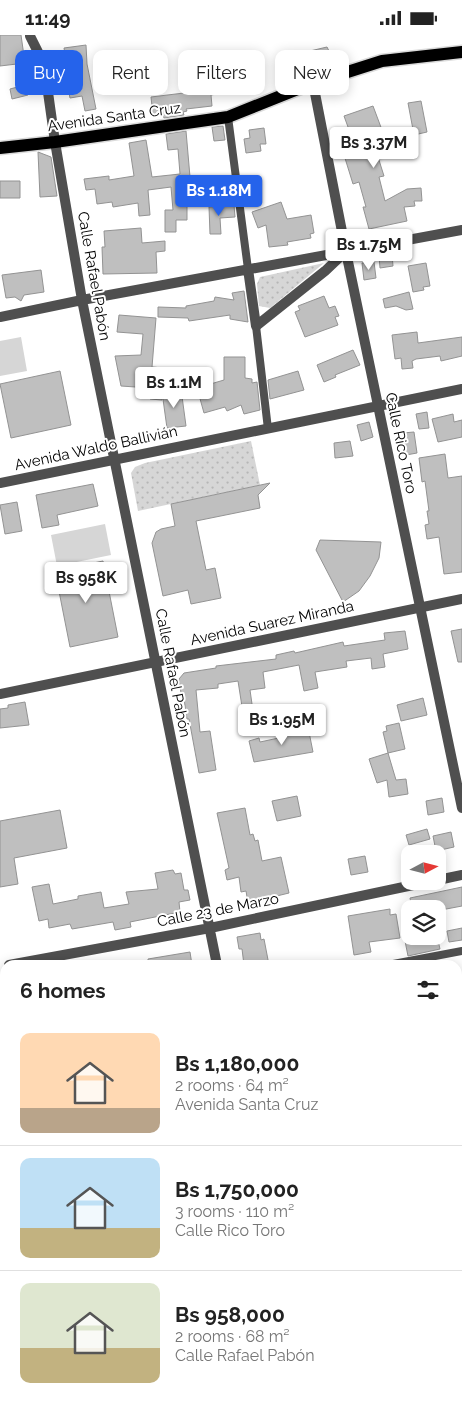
<!DOCTYPE html>
<meta charset="utf-8">
<style>
body{margin:0;font-family:Raleway,sans-serif;background:#f2f2f2;color:#222;height:100vh;display:flex;flex-direction:column;font-size:19px;white-space:nowrap}
*{box-sizing:border-box;margin:0}
p{font-size:16px;color:#767676}
.icon{flex:none;width:28px;height:28px;fill:none;stroke:currentColor;stroke-width:2;stroke-linecap:round;stroke-linejoin:round}
.map{position:relative;flex:1;overflow:hidden}
.panel{position:absolute;left:0px;top:925px;width:462px;height:445px;display:flex;flex-direction:column;background:#fff;border-radius:15px 15px 0 0;box-shadow:0 2px 12px #0003}
.panel>*{flex:none}
.hud{position:absolute;left:15px;top:15px;width:432px;height:45px;display:flex;gap:10px}
.needle{width:32px;rotate:83deg}
.buttons{position:absolute;left:401px;top:810px;display:grid;gap:10px}
.buttons a{display:grid;place-items:center;width:45px;height:45px;border-radius:10px;background:#fff;box-shadow:0 2px 12px #0003;font-size:25px}
.price{position:absolute;translate:-50% -42px;padding:0 11px;border-radius:5px;background:#fff;color:#222;font-size:16px;line-height:32px;filter:drop-shadow(0 1px 2px #0008)}
.price::after{content:'';position:absolute;left:50%;top:30px;width:15px;height:11px;margin-left:-8px;background:inherit;clip-path:polygon(0 0,100% 0,50% 100%)}
.price.on{background:#2563eb;color:#fff}
ul{padding:0;list-style:none}
li{display:flex;align-items:center;gap:15px;height:125px;padding:0 20px}
li+li{border-top:1px solid #e0e0e0}
li span{display:grid;place-items:center;flex:none;width:140px;height:100px;border-radius:10px;color:#555}
li>.icon{margin-inline-start:auto}
span .icon{width:60px;height:60px;fill:#fffc;stroke-width:1}
li b{font-size:21px}
h2{display:flex;justify-content:space-between;align-items:center;height:60px;padding:0 20px;font-size:21px}
.tag{padding:0 18px;border-radius:10px;background:#fff;box-shadow:0 2px 12px #0003;font-size:18px;line-height:45px}
.tag.on{background:#2563eb;color:#fff}
.status{display:flex;justify-content:space-between;align-items:center;height:35px;padding:0 25px;background:#fff;direction:ltr}
.status svg{height:14px;fill:currentColor}
.map>svg:first-child{display:block}
.green{fill:#d6d6d6}
.park{fill:url(#park-dots)}
.building{fill:#bfbfbf;stroke:#939393}
.lines{fill:none;stroke-linecap:round;stroke-linejoin:round}
.primary-casing{stroke:#dbdbdb;stroke-width:15}
.highway-casing{stroke:#dbdbdb;stroke-width:18}
.lane{stroke:#4f4f4f;stroke-width:8}
.street{stroke:#4f4f4f;stroke-width:10}
.primary{stroke:#000;stroke-width:12}
.highway{stroke:#000;stroke-width:15}
.labels{text-anchor:middle;dominant-baseline:central;stroke-width:4;stroke-linejoin:round;paint-order:stroke}
.street-label{font-size:15px;fill:#000;stroke:#fff}
</style>
<div class="status"><b>11:49</b><svg viewBox="0 0 49 12"><path d="M0 12V9h3v3zM5 12V6h3v6zM10 12V3h3v9zM15 12V0h3v12zM26 1h20v11H26zM47 4h2v5h-2z"/></svg></div>
<div class="map">
<svg width="462" height="1370" viewBox="0 0 462 1370">
<defs>
<pattern id="park-dots" width="8" height="8" patternUnits="userSpaceOnUse" patternTransform="scale(1.25)"><rect width="8" height="8" fill="#d6d6d6"/><path d="M2 2h.1M6 6h.1" fill="none" stroke="#b6b6b6" stroke-width="1.8" stroke-linecap="round"/></pattern>
</defs>
<rect width="100%" height="100%" fill="#fff"/>
<!-- green -->
<path class="green" d="M21,302L27,336L0,341V306Z
M105,489L111,520L57,531L51,500Z"/>
<!-- park -->
<path class="park" d="M324,228L270,273L259,271L257,249L260,242Z
M251,406L260,450L138,476L131,438L135,432L145,428Z"/>
<!-- building -->
<path class="building" d="M0,0H21L25,28L0,31Z
M86,10L87,29L96,74L85,76L82,61L70,63L67,48L73,46L71,25H66L64,13Z
M327,12L331,20L332,27L314,37L310,16Z
M241,34L244,54L211,60L212,71L186,74L187,76L183,77L184,80L164,83L163,80L153,81L151,62L184,58V51L225,45L223,37Z
M25,50L28,60L12,64L10,54Z
M421,66L427,97L414,100L408,68Z
M373,71L382,95L386,94L393,118L378,122L384,141L379,142L385,166L407,154L421,153L422,166H414L415,171L404,172L407,186L369,194L363,172H366L359,147L353,149L340,107L352,103L344,81Z
M223,91L225,105L214,106L212,92Z
M264,93L266,109H260L261,116L246,118L244,104L250,103L249,95Z
M186,96L192,165L187,166V185H176V197H165V175H173L171,152L148,155L150,180L139,181L138,168L113,172L112,167L97,169L95,154L86,155L84,144L109,141V145L134,141L129,108L146,105L152,142L180,139L178,114L168,115L166,99Z
M38,117L51,122L57,161L40,162Z
M0,146H20V163H0Z
M281,167L287,184L311,180L314,198L310,199L311,203L287,207L288,210L269,212L266,190L258,193L252,177Z
M234,170L235,182L220,183L221,199H210L209,172Z
M141,193L142,208L165,206V216L156,217L157,238L103,239L102,212H105L104,196Z
M392,219L393,231L380,233L379,221Z
M374,227L376,243L364,245L362,228Z
M426,228L430,251L423,252L424,255L413,257L408,231Z
M41,235L44,257L24,260L21,266L15,262L6,263L2,240Z
M244,256L248,287L230,284V280L189,286L188,283L158,282V272L186,273V271L214,266L215,262L234,265L232,258Z
M409,257L413,274L406,275L396,271L385,273L383,264Z
M324,261L329,273L335,271L339,281L335,282L338,290L305,302L295,277L300,275L298,271Z
M119,280L156,283L152,332L163,333L162,365L150,364V353L121,351L115,321L141,320L143,299L117,297Z
M417,297L418,308L462,302V321L441,326L440,321L416,324L412,326L413,333L402,334L401,323L395,324L392,300Z
M353,315L360,330L335,340L336,342L324,347L317,330Z
M224,322H245V343L252,344V348L257,347L260,375L244,379L241,370L227,376L225,372L204,378L197,353L224,345Z
M60,336L71,390L11,403L0,349Z
M298,336L304,355L270,364L268,345Z
M181,354L186,391L167,393L162,357Z
M427,377L429,393L419,394L416,379Z
M453,379L454,387L462,385V402L438,407L432,384Z
M369,387L373,402L361,406L357,390Z
M414,397L417,418L406,420L403,398Z
M350,406L353,421L335,423L334,408Z
M445,419L448,443L462,441V537L444,539L439,502L427,504L425,490L429,489L427,476H429L425,446L422,447L419,423Z
M270,448L258,460L260,473L196,486L206,535L215,533L221,563L191,569L188,555L163,561L152,508L156,497L161,494L175,491L171,469Z
M93,449L98,471L57,480L59,490L42,493L36,460Z
M17,467L22,496L5,499L0,470Z
M320,505L381,507L379,523L370,541L359,556L343,567L316,515Z
M103,526L118,602L70,612L55,536Z
M462,594V627H458L451,596Z
M405,596L408,614L383,619L385,632L372,634L371,623L346,626L347,632L315,637L318,653L304,656L299,630L263,637L265,653L250,655L253,676L243,678L238,646L218,649V653L196,655L200,697L210,696L216,735L199,738L189,684H187L183,657L181,658L179,644L184,638L216,633V631L276,624V620L294,616L295,618L343,607L344,611L385,605L384,598Z
M423,663L427,680L401,686L397,670Z
M25,667L29,690L0,693V674L8,673V670Z
M399,688L405,714L388,718L383,697L387,696L386,691Z
M308,692L313,717L254,727L249,706L259,703L260,707L288,701L287,696Z
M388,718L396,745L406,744L408,759L389,762L387,745L377,748L369,724Z
M297,761L301,781L277,786L272,766Z
M442,763L444,777L428,780L426,766Z
M245,773L250,800L253,799L255,806L258,805L262,826L281,822L289,858L248,868L246,856L241,857L239,842L227,845L225,835L229,833L217,778Z
M60,775L67,813L14,823L18,849L0,852V786Z
M427,794L430,804L409,810L406,800Z
M451,797L454,812L436,816L433,801Z
M365,821L368,837L351,840L348,824Z
M173,835L175,839L181,838L184,855H188L190,865L179,867L180,877L130,887L131,892L115,895L113,887L72,894L70,889L49,893L48,884L39,886L32,852L49,849L53,869L78,864V861L101,857L104,873L129,869L126,857L158,854L155,838Z
M462,852V871L441,875L440,874H412L410,863Z
M390,874V880L396,879L400,903L369,907L371,917L354,920L348,881Z
M462,893V905L449,907L447,896Z
M260,898L261,905L264,904L269,930H244L242,914H239L237,902Z
M404,901H437L440,914L408,921Z
M190,917L192,930H148V924Z"/>
<g class="lines">
<defs>
<path id="primary" d="M0,113L55,107L228,82L313,48L382,26L462,17"/>
<path id="highway" d="M0,1170L5,1195
M42,1365L43,1370"/>
</defs>
<!-- primary casing -->
<use href="#primary" class="primary-casing"/>
<!-- highway casing -->
<use href="#highway" class="highway-casing"/>
<!-- lane -->
<path class="lane" d="M228,82L248,234
M256,291L268,394
M388,930L462,916"/>
<!-- street -->
<path class="street" d="M30,1L44,29L55,107L82,265L217,930
M313,48L346,217L462,773
M248,234L256,291
M0,282L82,265L462,195
M256,291L325,236L345,217
M0,448L462,354
M0,659L462,564
M438,845L462,840
M9,930L210,893L432,846
M458,1162L462,1161
M0,1259L5,1258
M167,1365L169,1370
M299,1365L300,1370"/>
<!-- primary -->
<use href="#primary" class="primary"/>
<!-- highway -->
<use href="#highway" class="highway"/>
</g>
<g class="labels">
<!-- street labels -->
<g class="street-label">
<text transform="translate(114 82) rotate(-8)">Avenida Santa Cruz</text>
<text transform="translate(94 241) rotate(80)">Calle Rafael Pabón</text>
<text transform="translate(401 408) rotate(78)">Calle Rico Toro</text>
<text transform="translate(96 413) rotate(-12)">Avenida Waldo Ballivián</text>
<text transform="translate(272 588) rotate(-12)">Avenida Suarez Miranda</text>
<text transform="translate(173 638) rotate(79)">Calle Rafael Pabón</text>
<text transform="translate(218 875) rotate(-11)">Calle 23 de Marzo</text>
</g>
</g>
</svg>
<div class="buttons">
<a><svg class="needle" viewBox="-14 -14 28 28"><path d="M0-13l5 13h-10z" fill="#e53935"/><path d="M0 13l5-13h-10z" fill="#767676"/></svg></a>
<a><svg class="icon" aria-label="layers" viewBox="0 0 24 24"><path d="M12 4l9 5-9 5-9-5zM3 14l9 5 9-5"/></svg></a>
</div>
<b class="price" style="left:374px;top:134px">Bs 3.37M</b>
<b class="price on" style="left:219px;top:182px">Bs 1.18M</b>
<b class="price" style="left:369px;top:236px">Bs 1.75M</b>
<b class="price" style="left:174px;top:374px">Bs 1.1M</b>
<b class="price" style="left:86px;top:569px">Bs 958K</b>
<b class="price" style="left:282px;top:711px">Bs 1.95M</b>
<div class="hud">
<a class="tag on">Buy</a>
<a class="tag">Rent</a>
<a class="tag">Filters</a>
<a class="tag">New</a>
</div>
<section class="panel">
<h2>6 homes<svg class="icon" aria-label="filters" viewBox="0 0 24 24"><path d="M4 7h16M4 17h16"/><circle cx="9" cy="7" r="2"/><circle cx="15" cy="17" r="2"/></svg></h2>
<ul>
<li><span style="background:linear-gradient(#ffd9b3 75%,#b9a48a 0)"><svg class="icon" aria-label="home" viewBox="0 0 24 24"><path d="M3 11l9-7 9 7M6 9v11h12V9"/></svg></span><div><b>Bs 1,180,000</b><p>2 rooms · 64 m²</p><p>Avenida Santa Cruz</p></div></li>
<li><span style="background:linear-gradient(#bfe0f5 70%,#c2b280 0)"><svg class="icon" aria-label="home" viewBox="0 0 24 24"><path d="M3 11l9-7 9 7M6 9v11h12V9"/></svg></span><div><b>Bs 1,750,000</b><p>3 rooms · 110 m²</p><p>Calle Rico Toro</p></div></li>
<li><span style="background:linear-gradient(#dfe7d0 65%,#c2b280 0)"><svg class="icon" aria-label="home" viewBox="0 0 24 24"><path d="M3 11l9-7 9 7M6 9v11h12V9"/></svg></span><div><b>Bs 958,000</b><p>2 rooms · 68 m²</p><p>Calle Rafael Pabón</p></div></li>
</ul>
</section>
</div>
